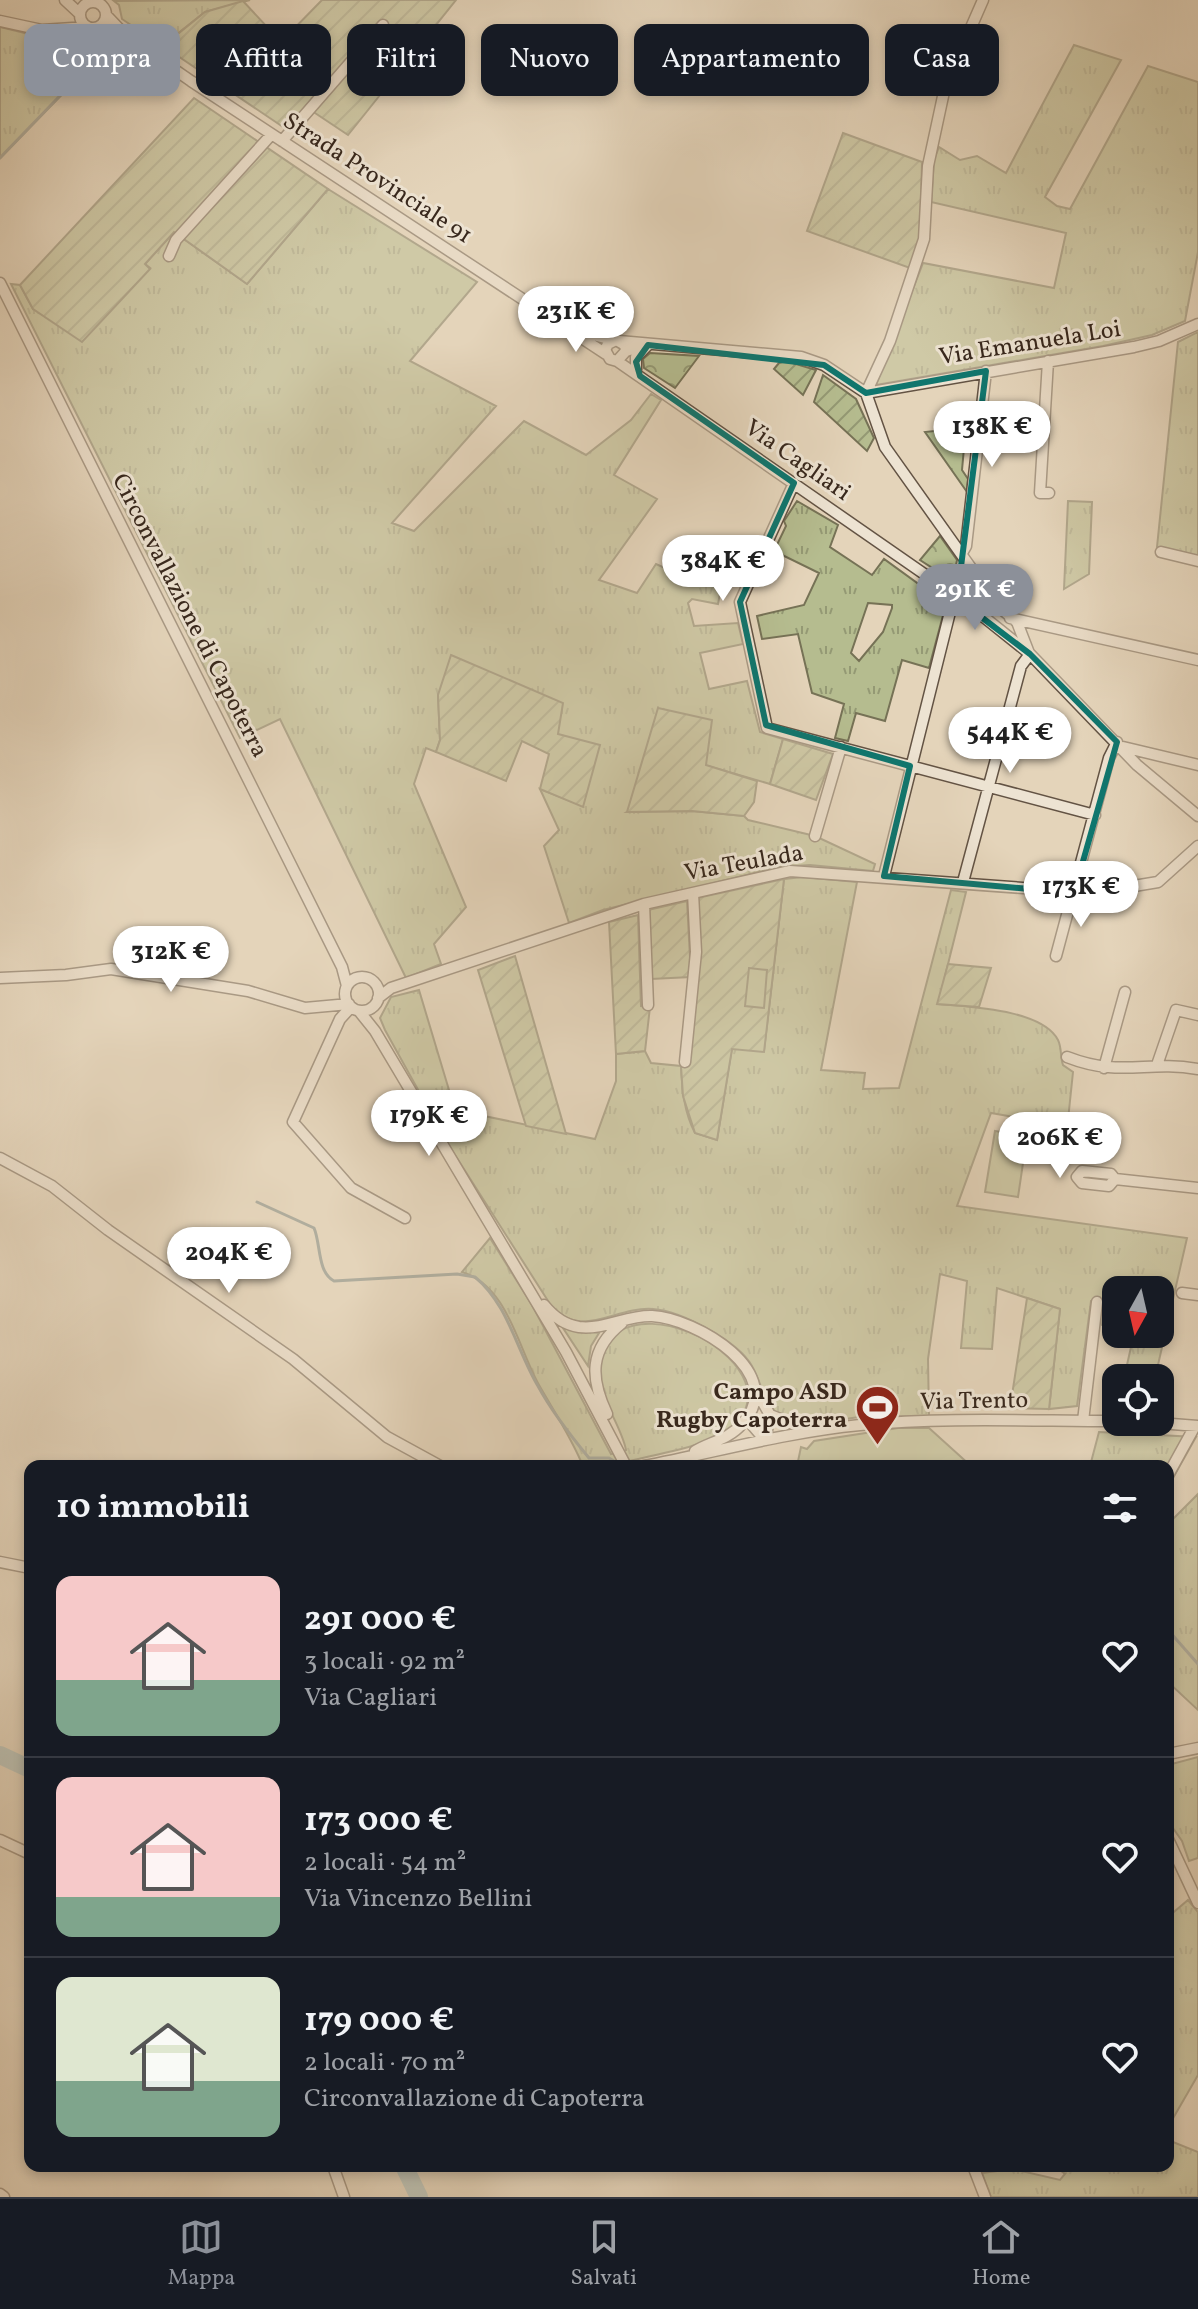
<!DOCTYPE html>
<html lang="it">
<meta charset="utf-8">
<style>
body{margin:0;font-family:Vollkorn,serif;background:#242831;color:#f1f3f6;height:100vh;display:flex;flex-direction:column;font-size:30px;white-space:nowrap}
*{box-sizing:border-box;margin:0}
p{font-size:26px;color:#9ea1a6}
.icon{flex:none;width:44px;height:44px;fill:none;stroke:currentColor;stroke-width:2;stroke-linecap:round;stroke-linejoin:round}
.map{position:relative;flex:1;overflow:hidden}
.sheet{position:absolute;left:24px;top:1460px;width:1150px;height:712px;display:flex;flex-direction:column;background:#171b24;border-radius:16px;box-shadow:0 4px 12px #0003}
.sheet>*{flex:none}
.top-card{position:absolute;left:24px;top:24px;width:1150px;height:72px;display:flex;gap:16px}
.needle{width:52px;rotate:188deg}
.buttons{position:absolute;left:1102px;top:1276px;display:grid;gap:16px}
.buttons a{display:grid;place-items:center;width:72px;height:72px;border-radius:16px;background:#171b24;box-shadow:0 4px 12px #0003;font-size:40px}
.price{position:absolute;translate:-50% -68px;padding:0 18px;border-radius:28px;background:#fff;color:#222;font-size:26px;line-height:52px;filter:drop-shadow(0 2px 4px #0008)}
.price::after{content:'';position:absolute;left:50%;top:48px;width:24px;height:18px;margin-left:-12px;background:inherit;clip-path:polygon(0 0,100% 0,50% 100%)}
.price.current{background:#8c9099;color:#fff}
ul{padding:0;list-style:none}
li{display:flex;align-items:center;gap:24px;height:200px;padding:0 32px}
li+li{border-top:2px solid #363941}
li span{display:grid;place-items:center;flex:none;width:224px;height:160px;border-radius:16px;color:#555}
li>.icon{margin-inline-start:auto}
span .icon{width:96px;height:96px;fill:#fffc;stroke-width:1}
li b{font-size:34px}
h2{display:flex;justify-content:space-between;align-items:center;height:96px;padding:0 32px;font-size:34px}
.chip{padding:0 28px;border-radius:16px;background:#171b24;box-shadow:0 4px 12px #0003;font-size:28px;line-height:72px}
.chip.current{background:#8c9099;color:#fff}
.menu{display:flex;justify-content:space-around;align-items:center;height:112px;border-top:2px solid #363941;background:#171b24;font-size:22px;color:#9ea1a6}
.menu a{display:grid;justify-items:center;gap:4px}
.menu .current{color:#8c9099}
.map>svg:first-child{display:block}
.grass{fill:url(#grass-tufts);stroke:#767256;stroke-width:2;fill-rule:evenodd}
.forest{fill:url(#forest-crowns);stroke:#767256;stroke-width:2}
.garden{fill:url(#garden-furrows);stroke:#767256;stroke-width:2}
.pitch{fill:#b5bc8f;stroke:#767256;stroke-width:2}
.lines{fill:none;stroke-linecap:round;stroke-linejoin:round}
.stream{stroke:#727e7a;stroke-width:3}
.river{stroke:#98b7b8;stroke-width:18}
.minor-casing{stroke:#635344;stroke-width:13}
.minor{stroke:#ede3d2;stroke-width:10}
.marked{fill:none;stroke:#0f766e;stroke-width:6;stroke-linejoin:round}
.labels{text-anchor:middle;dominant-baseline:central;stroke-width:6;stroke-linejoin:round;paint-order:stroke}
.street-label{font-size:24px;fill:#38281d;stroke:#ede3d2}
.poi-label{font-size:24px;font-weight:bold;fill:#38281d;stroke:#ede3d2;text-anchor:end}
</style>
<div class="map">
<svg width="1198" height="2197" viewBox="0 0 1198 2197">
<defs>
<pattern id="grass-tufts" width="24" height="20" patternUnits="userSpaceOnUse" patternTransform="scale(2)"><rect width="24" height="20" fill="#b5bc8f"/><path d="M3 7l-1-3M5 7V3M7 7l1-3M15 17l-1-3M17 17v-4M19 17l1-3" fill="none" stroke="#949974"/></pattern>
<pattern id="forest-crowns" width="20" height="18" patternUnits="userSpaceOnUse" patternTransform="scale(2)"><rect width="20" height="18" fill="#b5bc8f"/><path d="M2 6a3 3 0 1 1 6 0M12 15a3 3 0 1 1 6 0" fill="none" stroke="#949974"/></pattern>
<pattern id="garden-furrows" width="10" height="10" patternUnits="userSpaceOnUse" patternTransform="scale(2)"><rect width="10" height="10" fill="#b5bc8f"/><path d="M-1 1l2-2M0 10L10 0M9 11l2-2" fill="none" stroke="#949974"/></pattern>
</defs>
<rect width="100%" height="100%" fill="#e4d4ba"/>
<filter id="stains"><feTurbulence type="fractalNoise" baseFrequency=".0025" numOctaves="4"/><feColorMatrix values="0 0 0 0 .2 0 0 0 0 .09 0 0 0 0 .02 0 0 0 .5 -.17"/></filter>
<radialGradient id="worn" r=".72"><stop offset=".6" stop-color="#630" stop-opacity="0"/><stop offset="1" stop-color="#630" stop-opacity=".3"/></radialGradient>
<!-- grass -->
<path class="grass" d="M250,0L205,12L162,46L122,19L119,5L114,1Z
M0,27L45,38L97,35L113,42L0,158Z
M1074,45L1121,60L1045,197L1057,206L1070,209L1148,66L1198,82V252L1185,321L1152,335L1103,346L876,385L923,263L1054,288L1066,233L931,202L934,160L939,147L960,160L977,156L1006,173Z
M328,189L477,282L410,361L496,406L392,523L414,531L524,421L586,455L631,420L651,394L661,400L614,475L657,499L599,580L637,593L656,564L699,583L721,588L718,604L692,599L688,603L694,626L738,623L743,644L700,653L709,689L747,681L760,732L783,739L770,784L705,765L627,812L692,811L744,816L748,820L815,836L875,864L873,871L810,865L779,867L603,910L569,923L544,846L559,830L540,789L583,806L557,734L438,695L440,740L436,752L426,748L414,784L466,907L434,944L441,964L406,978L280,719L240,738L11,284L20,285L33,309L150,268L145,264L174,232L247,284Z
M1198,332V556L1157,547L1178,342Z
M972,427V437H965L962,470L968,479L967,492L925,432Z
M797,501L838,525L830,547L872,575L884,559L946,604L929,668L902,660L885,721L856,713L848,741L835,738L844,704L812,693L798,634L762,639L757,616L804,605L819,573L774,551L786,526L784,521ZM868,603L892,605V608L883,632L859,661L851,653Z
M1068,501L1092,502L1089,574L1064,589Z
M803,877L857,882L821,1070L865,1073L863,1089L899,1088L951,890L966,892L938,1004C968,1007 1042,1009 1058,1040C1062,1048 1060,1057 1063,1065L1073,1072L1068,1120L1084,1123L1083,1129L991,1113L957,1206L1187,1238L1155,1378H1124L1134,1334H1160V1290H1116V1327L1102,1325L1104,1302L1091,1301L1077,1406L1049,1409L1060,1309L997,1288L992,1349L961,1348L967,1281L940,1274L928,1359L929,1416L859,1417L812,1424L777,1414C763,1400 761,1382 752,1366C738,1341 681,1311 653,1309C614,1306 582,1342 550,1304L448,1144L385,1030L380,1018L391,997L419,990L455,1110L595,1139L616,1081V1054L645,1051L651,1063L681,1066C682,1089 684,1112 695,1133L717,1140L732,1048L764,1051L784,879Z
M490,1238L532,1305L611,1454L626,1450C621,1422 589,1385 599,1357C634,1258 864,1408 673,1451C640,1458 619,1466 583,1466C571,1437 555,1413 539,1385C518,1348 508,1286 462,1272Z
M563,1328L599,1333L591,1346L588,1366Z
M1099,1432L1196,1437L1168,1487V1466H1090Z
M1198,1494V1710L1168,1682V1524Z
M1198,1757V1858L1189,1861L1182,1841L1168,1821V1765Z
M1188,1900L1198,1912V2075L1168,2127V1917Z
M1168,2140L1198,2152V2197H991L982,2173L1013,2169L1060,2180L1065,2174L1055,2166H1168Z"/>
<!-- forest -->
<path class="forest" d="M650,353L699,356L675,388L644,368L643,359Z
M940,536L957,560L955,570L945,576L920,560Z"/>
<!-- garden -->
<path class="garden" d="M322,0H456L348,135L312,111L292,133L163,46L205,12L243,1L281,42Z
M194,98L328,189L247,284L174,232L145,264L150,269L82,342L33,309L20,285Z
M843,133L922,162L920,237L910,268L807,231Z
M786,361L816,370L803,395L774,369L779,363Z
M823,375L856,399L874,438L867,451L814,402Z
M451,655L563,703L558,734L600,745L583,807L540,789L549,754L522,741L506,781L436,752L440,740L438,695Z
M658,708L712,720L706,765L757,781L754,802L744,816L692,811L627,812Z
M783,739L833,754L816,800L770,784Z
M784,879L764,1052L732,1049L717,1140L695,1133L683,1096L681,1066H688L699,963L697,898Z
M687,901L691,977L651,979L648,910Z
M638,915L641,1006L650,1007L645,1051L616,1054L609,922Z
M515,956L566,1134L526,1126L478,970Z
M948,964L991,968L979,1007L937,1004Z
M1027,1298L1060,1309L1049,1409L1010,1408Z"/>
<!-- pitch -->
<path class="pitch" d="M749,968L767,970L764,1008L745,1006Z
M995,1131L1027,1136L1018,1197L985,1192Z
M898,1428H929L971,1466H797L801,1447L807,1449L814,1441Z"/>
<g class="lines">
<!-- stream -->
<path class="stream" d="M0,158L108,46
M257,1202L314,1228C321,1244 317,1272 334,1281L457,1274L475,1277C508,1304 517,1351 538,1386C552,1412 570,1435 589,1458H609L617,1463
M1168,1630L1198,1664"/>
<!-- river -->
<path class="river" d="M0,1755L30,1769
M404,2166L419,2197"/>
<defs>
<path id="minor" d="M65,0L80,14
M80 15a13 13 0 1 1 26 0a13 13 0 1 1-26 0Z
M106,15L126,36L191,81L606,354
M0,21L42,30L88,27
M282,141L383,25
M169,256L176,240L271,135
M0,283L342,967L347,986
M581,332L613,340
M619,341L801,357L824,365L866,393
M626,351L625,345L616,340L608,344L605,350L610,359L617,361L626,351L642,346
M617,361L953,594
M1048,361L1040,493H1049
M636,370V357L648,345
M866,393L890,341L924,239L928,166L945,87L983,0
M866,393L1134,347L1159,341L1198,324
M866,393L885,447L971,568L973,597L965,602L955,598L953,587L958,581L973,584
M794,483L740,602L767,728L1095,815
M1161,552L1198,561
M962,553L966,546L986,371
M975,587L1017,622L1029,653
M965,602L1030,654L1137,765L1198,816
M1010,618L1198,660
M1123,747L1198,765
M815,836L841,747
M884,876L954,596
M963,882L1021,666L1030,654
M644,904L648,1005
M1056,956L1109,758L1117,742
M345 994a17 17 0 1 1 34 0a17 17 0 1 1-34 0Z
M0,978L66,975L111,969L248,991L305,1008L349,1004
M378,998L391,988L644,904L790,871L1092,893L1158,882L1198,846
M351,1007L340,1019L293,1122L351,1188L405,1218
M359,1011L375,1031L566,1352L626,1466
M1067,1057C1121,1078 1146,1060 1198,1069
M685,1062L696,952L693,893
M1157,1065L1176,1010L1198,1015
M1104,1068L1125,992
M0,1158L52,1186L108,1230L293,1359L387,1437L440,1466
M1115,1179L1109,1186L1082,1183L1077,1177L1082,1171L1111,1174L1115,1179L1198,1188
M1182,1293L1198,1295
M544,1305C553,1316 565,1325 579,1327C605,1330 627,1315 652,1316C695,1318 790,1373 742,1424C729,1439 711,1442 695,1451
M754,1387L770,1415L765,1440
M750,1413L753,1426L765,1440
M607,1414C590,1378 589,1349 622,1323
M770,1415L793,1424L814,1426
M1083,1421L1097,1302
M1146,1422L1198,1426
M644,1466C716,1452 787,1432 860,1425C945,1417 1031,1421 1116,1421
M1168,1475L1195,1426
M0,1562L30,1568
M1168,1754L1198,1748
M1168,1839L1198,1903
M0,1840L30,1854
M333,2166L344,2197
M973,2166L985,2197
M0,2194L4,2197"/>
</defs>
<!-- minor casing -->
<use href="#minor" class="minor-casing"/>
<!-- minor -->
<use href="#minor" class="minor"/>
</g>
<!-- marked area -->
<path d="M0 0H1198V2197H0ZM648,345L824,365L866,393L986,371L958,590L968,607L1030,654L1117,742L1074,893L884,876L910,766L766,725L740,602L794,483L640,376L636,362Z" fill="#e4d4ba" fill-opacity=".55" fill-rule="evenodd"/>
<path class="marked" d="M648,345L824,365L866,393L986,371L958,590L968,607L1030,654L1117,742L1074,893L884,876L910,766L766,725L740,602L794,483L640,376L636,362Z"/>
<!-- icons -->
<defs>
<symbol id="stadium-pin" viewBox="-11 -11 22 30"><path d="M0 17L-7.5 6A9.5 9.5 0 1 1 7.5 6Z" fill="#8f2418" stroke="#ede3d2"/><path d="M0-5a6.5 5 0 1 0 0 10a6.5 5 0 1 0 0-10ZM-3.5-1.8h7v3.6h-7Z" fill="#fff"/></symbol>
</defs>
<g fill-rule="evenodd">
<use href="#stadium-pin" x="852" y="1382" width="51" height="69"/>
</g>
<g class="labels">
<!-- street labels -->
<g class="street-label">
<text transform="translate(377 179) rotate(33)">Strada Provinciale 91</text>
<text transform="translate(1030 344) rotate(-9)">Via Emanuela Loi</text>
<text transform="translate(797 461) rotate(35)">Via Cagliari</text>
<text transform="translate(189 616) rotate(63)">Circonvallazione di Capoterra</text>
<text transform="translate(744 864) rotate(-10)">Via Teulada</text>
<text transform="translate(974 1402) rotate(-1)">Via Trento</text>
</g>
<!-- poi labels -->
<g class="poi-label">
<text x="847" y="1393">Campo ASD<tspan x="847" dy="28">Rugby Capoterra</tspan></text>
</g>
</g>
<rect width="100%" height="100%" filter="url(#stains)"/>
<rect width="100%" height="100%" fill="url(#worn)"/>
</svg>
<div class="buttons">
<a><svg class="needle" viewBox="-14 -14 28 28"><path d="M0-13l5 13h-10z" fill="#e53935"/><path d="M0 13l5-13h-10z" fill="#9ea1a6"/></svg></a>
<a><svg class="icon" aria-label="locate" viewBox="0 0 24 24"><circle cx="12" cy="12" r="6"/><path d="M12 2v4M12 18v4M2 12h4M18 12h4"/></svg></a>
</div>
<b class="price" style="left:576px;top:354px">231K €</b>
<b class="price" style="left:992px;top:469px">138K €</b>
<b class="price" style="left:723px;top:603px">384K €</b>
<b class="price current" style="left:975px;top:632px">291K €</b>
<b class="price" style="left:1010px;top:775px">544K €</b>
<b class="price" style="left:1081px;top:929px">173K €</b>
<b class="price" style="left:171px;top:994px">312K €</b>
<b class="price" style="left:429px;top:1158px">179K €</b>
<b class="price" style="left:1060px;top:1180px">206K €</b>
<b class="price" style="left:229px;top:1295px">204K €</b>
<div class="top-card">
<a class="chip current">Compra</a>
<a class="chip">Affitta</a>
<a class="chip">Filtri</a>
<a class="chip">Nuovo</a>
<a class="chip">Appartamento</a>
<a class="chip">Casa</a>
</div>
<section class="sheet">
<h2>10 immobili<svg class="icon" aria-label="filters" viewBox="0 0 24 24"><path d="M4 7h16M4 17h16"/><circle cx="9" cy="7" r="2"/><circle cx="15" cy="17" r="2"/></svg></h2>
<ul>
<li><span style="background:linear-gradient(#f6c9c9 65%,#7fa58c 0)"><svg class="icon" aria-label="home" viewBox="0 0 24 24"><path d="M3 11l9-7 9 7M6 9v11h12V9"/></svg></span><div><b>291 000 €</b><p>3 locali · 92 m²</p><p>Via Cagliari</p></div><svg class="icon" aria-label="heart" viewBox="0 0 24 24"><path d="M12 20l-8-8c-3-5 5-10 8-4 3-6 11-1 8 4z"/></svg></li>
<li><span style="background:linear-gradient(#f6c9c9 75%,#7fa58c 0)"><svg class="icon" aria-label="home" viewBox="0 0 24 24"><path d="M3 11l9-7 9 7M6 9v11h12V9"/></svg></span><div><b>173 000 €</b><p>2 locali · 54 m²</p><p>Via Vincenzo Bellini</p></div><svg class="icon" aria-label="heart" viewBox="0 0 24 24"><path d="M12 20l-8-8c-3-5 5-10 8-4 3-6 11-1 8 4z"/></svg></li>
<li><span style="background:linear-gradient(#dfe7d0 65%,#7fa58c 0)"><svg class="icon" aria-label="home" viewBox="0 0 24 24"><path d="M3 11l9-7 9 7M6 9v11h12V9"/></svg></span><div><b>179 000 €</b><p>2 locali · 70 m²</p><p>Circonvallazione di Capoterra</p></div><svg class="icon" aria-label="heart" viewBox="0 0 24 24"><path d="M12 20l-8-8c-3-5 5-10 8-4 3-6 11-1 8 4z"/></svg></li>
</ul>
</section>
</div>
<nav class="menu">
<a class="current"><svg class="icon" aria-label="map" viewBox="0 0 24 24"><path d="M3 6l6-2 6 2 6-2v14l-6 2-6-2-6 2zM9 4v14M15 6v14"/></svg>Mappa</a>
<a><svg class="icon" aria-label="saved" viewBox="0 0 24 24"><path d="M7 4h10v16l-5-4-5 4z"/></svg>Salvati</a>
<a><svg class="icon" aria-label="home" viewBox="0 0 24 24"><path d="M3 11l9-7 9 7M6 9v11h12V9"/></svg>Home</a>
</nav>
